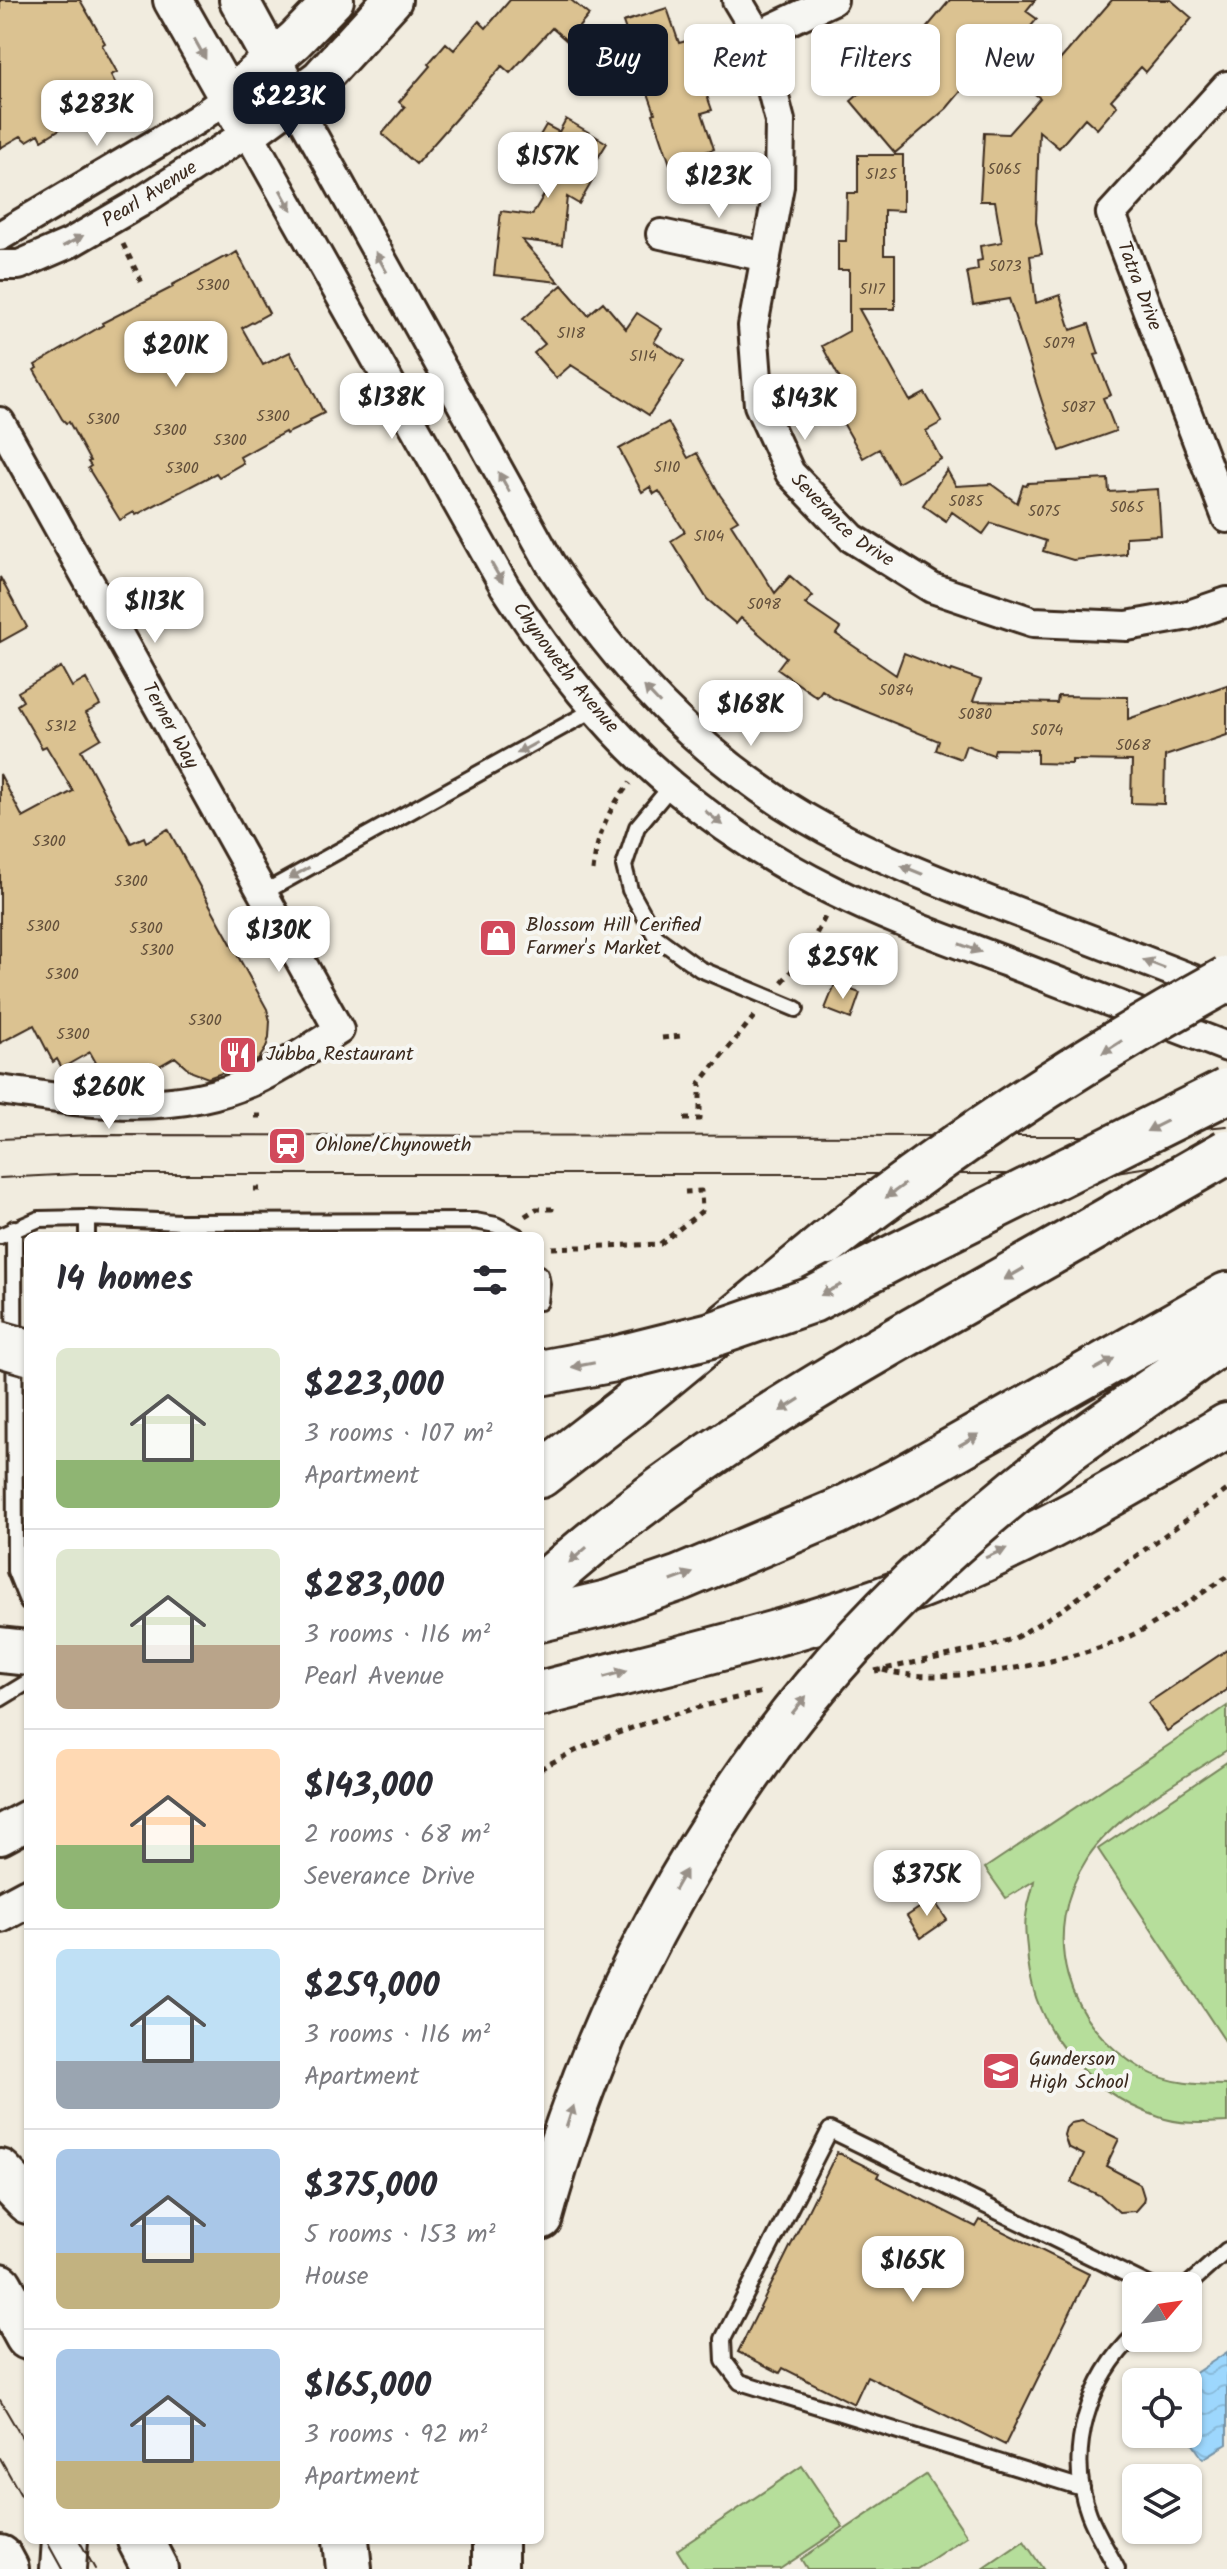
<!DOCTYPE html>
<meta charset="utf-8">
<style>
body{margin:0;font-family:Kalam,sans-serif;background:#f7f7f7;color:#2b2b33;height:100vh;display:flex;flex-direction:column;font-size:30px;white-space:nowrap}
*{box-sizing:border-box;margin:0}
p{font-size:26px;color:#7c7c81}
.icon{flex:none;width:44px;height:44px;fill:none;stroke:currentColor;stroke-width:2;stroke-linecap:round;stroke-linejoin:round}
.map{position:relative;flex:1;overflow:hidden}
.sheet{position:absolute;left:24px;top:1232px;width:520px;height:1312px;display:flex;flex-direction:column;background:#fff;border-radius:12px;box-shadow:0 2px 6px #0004}
.sheet>*{flex:none}
.guide{position:absolute;left:568px;top:24px;width:538px;height:72px;display:flex;gap:16px}
.needle{width:52px;rotate:61deg}
.controls{position:absolute;left:1122px;top:2272px;display:grid;gap:16px}
.controls a{display:grid;place-items:center;width:80px;height:80px;border-radius:12px;background:#fff;box-shadow:0 2px 6px #0004;font-size:40px}
.price{position:absolute;translate:-50% -68px;padding:0 18px;border-radius:16px;background:#fff;color:#222;font-size:26px;line-height:52px;filter:drop-shadow(0 2px 4px #0008)}
.price::after{content:'';position:absolute;left:50%;top:48px;width:24px;height:18px;margin-left:-12px;background:inherit;clip-path:polygon(0 0,100% 0,50% 100%)}
.price.active{background:#111827;color:#fff}
ul{padding:0;list-style:none}
li{display:flex;align-items:center;gap:24px;height:200px;padding:0 32px}
li+li{border-top:2px solid #e1e1e2}
li span{display:grid;place-items:center;flex:none;width:224px;height:160px;border-radius:12px;color:#555}
li>.icon{margin-inline-start:auto}
span .icon{width:96px;height:96px;fill:#fffc;stroke-width:1}
li b{font-size:34px}
h2{display:flex;justify-content:space-between;align-items:center;height:96px;padding:0 32px;font-size:34px}
.chip{padding:0 28px;border-radius:12px;background:#fff;box-shadow:0 2px 6px #0004;font-size:28px;line-height:72px}
.chip.active{background:#111827;color:#fff}
.map>svg:first-child{display:block}
.green{fill:#b6de9b;stroke:#78845c;stroke-width:2}
.water{fill:url(#water-waves);stroke:#7692a4;stroke-width:2}
.building{fill:#dbc291;stroke:#3b2a1e;stroke-width:2}
.lines{fill:none;stroke-linecap:round;stroke-linejoin:round}
.lane-casing{stroke:#3b2a1e;stroke-width:20}
.street-casing{stroke:#3b2a1e;stroke-width:34}
.secondary-casing{stroke:#3b2a1e;stroke-width:44}
.highway-casing{stroke:#3b2a1e;stroke-width:50}
.path{stroke:#3b2a1e;stroke-width:5;stroke-dasharray:6 6;stroke-linecap:butt}
.lane{stroke:#f6f6f2;stroke-width:14}
.street{stroke:#f6f6f2;stroke-width:28}
.secondary{stroke:#f6f6f2;stroke-width:38}
.highway{stroke:#f6f6f2;stroke-width:44}
.tram{stroke:#3b2a1e;stroke-width:2}
.highway-bridge-casing{stroke:#3b2a1e;stroke-width:50;stroke-linecap:butt}
.highway-bridge{stroke:#f6f6f2;stroke-width:44}
.oneway{fill:#989088}
.labels{text-anchor:middle;dominant-baseline:central;stroke-width:8;stroke-linejoin:round;paint-order:stroke}
.number-label{font-size:16px;fill:#63503b}
.street-label{font-size:20px;fill:#3b2a1e;stroke:#f6f6f2}
.poi-label{font-size:20px;fill:#3b2a1e;stroke:#f6f6f2;text-anchor:start}
</style>
<div class="map">
<svg width="1227" height="2569" viewBox="0 0 1227 2569">
<defs>
<pattern id="water-waves" width="16" height="10" patternUnits="userSpaceOnUse" patternTransform="scale(2)"><rect width="16" height="10" fill="#9dd7fd"/><path d="M0 5q4-4 8 0t8 0" fill="none" stroke="#88b9d8"/></pattern>
</defs>
<rect width="100%" height="100%" fill="#f1ecdf"/>
<filter id="ink" filterUnits="userSpaceOnUse"><feTurbulence type="fractalNoise" baseFrequency=".0125" numOctaves="2"/><feDisplacementMap in="SourceGraphic" scale="16" xChannelSelector="R" yChannelSelector="G"/><feConvolveMatrix kernelMatrix="1 2 1 2 8 2 1 2 1" color-interpolation-filters="sRGB"/></filter>
<g filter="url(#ink)">
<!-- green -->
<path class="green" d="M1227,1706V1750C1183,1779 1117,1813 1088,1857C1038,1934 1065,2026 1144,2070C1170,2084 1199,2085 1227,2085V2122C1206,2123 1180,2125 1159,2117C1086,2092 1030,2027 1027,1948C1026,1938 1024,1927 1026,1917C1027,1905 1032,1893 1034,1881L1006,1898L985,1868Z
M1227,1762V2044L1098,1849Z
M802,2466L843,2527L780,2569H689L677,2550Z
M926,2475L967,2536L917,2569H807L801,2559Z
M1024,2541L1043,2569H983Z"/>
<!-- water -->
<path class="water" d="M1227,2352V2444L1203,2459L1186,2434H1188V2382H1182Z"/>
<!-- building -->
<path class="building" d="M0,0H80L105,43L102,45L117,72L111,75L120,92L42,140L39,134L27,141L21,136L0,148Z
M510,0H571L589,15L567,41L552,28L510,73L502,66L416,164L382,134L405,107L399,102L430,66L428,64L446,43L454,50L479,21L486,28Z
M950,0H1035L1026,11L1037,19L1026,32L1060,60L1112,0H1171L1192,18L1146,72L1141,67L1111,100L1117,106L1097,129L1085,118L1059,148L1039,131L1036,222L1042,254L1030,256L1036,303L1060,295L1071,330L1089,324L1099,354L1095,355L1111,395L1103,398L1116,431L1060,451L1044,408L1009,299L973,305L967,272L978,270L977,261L982,260L980,246L1002,242L995,201H980L984,133L1008,134L1040,98L1000,66L986,83L987,68L983,65L947,108L895,153L851,101L879,77L866,63L891,42L903,56Z
M667,8L679,43L690,40L699,66L697,67L712,110L702,113L714,149L670,164L653,114L655,113L623,22Z
M566,119L607,143L588,174L594,178L579,204L567,197L562,245L522,240L559,282L494,275L501,211L532,215L556,175L527,158L546,125L559,132Z
M858,155H903V211L884,210V255H895V309H859L910,401L925,393L942,422L926,431L941,459L898,483L879,449L863,458L825,391L841,381L822,346L849,331V270H838V241H846L847,193H858Z
M237,252L269,313L242,328L263,365L290,352L298,367L300,366L324,413L310,420L311,422L286,434L285,432L240,457L243,463L219,477L216,473L136,515L134,512L120,520L88,468L91,466L88,462L90,461L69,422L66,423L62,419L34,370L37,368L35,365L103,325L102,323L173,287L172,285L226,256L227,258Z
M562,285L588,315L603,302L626,329L637,313L662,329L654,342L684,361L649,415L571,365L556,378L534,353L545,344L523,319Z
M668,422L688,458L697,453L720,495L738,520L731,524L775,593L790,576L813,596L805,604L840,628L836,634L896,675L904,653L951,672L952,670L981,680L973,701L1057,703L1058,696L1128,697V719L1227,685V735L1165,756L1164,804L1131,803L1132,761L1072,760V764L1037,763V750L995,749L993,755L966,745L961,759L936,750L939,741L833,698L822,690L817,697L777,669L786,657L741,618L736,624L707,599L671,541L685,532L659,491L654,494L650,487L642,492L619,449Z
M947,470L956,486L991,484L1017,503L1023,485L1026,486L1028,483L1108,479L1109,492L1158,489L1161,535L1126,537V554L1073,560L1043,551L1046,541L991,523L983,534L952,512L946,521L923,505Z
M0,577L27,627L0,642Z
M61,667L72,687L86,679L100,705L86,713L101,738L81,750L131,843L144,837L146,842L168,829L267,1009L270,1021L269,1037L266,1048L258,1060L208,1078L192,1072L175,1057L154,1069L151,1064L109,1086L90,1052L62,1068L57,1059L53,1062L34,1025L0,1043V774L23,818L73,791L46,746L42,748L17,705L23,701L18,692Z
M835,984L860,993L851,1019L825,1009Z
M1227,1650V1690L1167,1731L1148,1703Z
M933,1899L947,1920L921,1938L907,1916Z
M1082,2121L1119,2139L1106,2166L1140,2184L1144,2197L1143,2202L1135,2211L1119,2212L1101,2196L1071,2182L1084,2155L1068,2147L1064,2135L1066,2128L1071,2123Z
M837,2152L879,2173L877,2177L976,2227L980,2220L1089,2274L1005,2445L867,2376L854,2404L783,2368L780,2373L738,2352Z"/>
<g class="lines">
<defs>
<path id="lane" d="M672,785L637,827L624,866L630,890L656,937L700,969L796,1009
M263,893L595,709
M87,1218V1236
M181,1222L189,1236
M14,1228L15,1571L28,1603
M0,1236L39,1219L87,1218L181,1222L475,1221L496,1225L517,1236
M540,1274L542,1284L540,1302
M0,1699L28,1682
M1187,2286L1227,2250
M1082,2488L740,2382L724,2361L723,2339L830,2130L1151,2286
M1117,2569C1108,2551 1096,2533 1089,2514C1065,2451 1089,2378 1136,2334"/>
<g id="street">
<path id="s1" d="M737,0L758,35L780,121L779,186L753,326L759,405L790,473L852,538L932,588L1033,622L1127,626L1189,615L1227,602"/>
<path d="M758,35L833,0"/>
<path id="s2" d="M1227,86L1111,214L1227,518"/>
<path d="M292,98L550,563C617,666 697,753 804,817C867,854 935,880 1002,906C1076,934 1149,962 1223,991"/>
<path d="M661,234L766,257"/>
<path d="M0,236L196,120L229,97"/>
<path id="s3" d="M0,265H19L70,243L139,203L248,132L505,587C553,661 605,729 672,786C721,827 776,863 833,891C889,919 949,940 1007,962C1080,990 1154,1019 1227,1047"/>
<path id="s4" d="M0,422L339,1030C312,1047 284,1067 255,1080C170,1118 87,1102 0,1090"/>
</g>
<path id="secondary" d="M173,0L248,132L320,79L392,0
M239,0L282,79
M229,97L295,40L334,0
M0,1835L28,1820
M0,1913L28,1898"/>
<path id="highway" d="M1066,1451L1227,1338
M540,1475L628,1407L828,1242
M540,1588C699,1442 896,1341 1082,1235
M540,1619L608,1603L680,1578L837,1512L902,1479L1227,1295
M0,1650L28,1653
M540,1694C679,1658 821,1628 954,1572C1049,1532 1138,1479 1227,1426
M0,2172L28,2201
M540,2217C584,2054 656,1906 753,1768
M0,2286L28,2337
M140,2540L155,2569
M346,2540L349,2569
M0,2558L6,2569
M63,2569L65,2540
M495,2569V2540"/>
</defs>
<!-- lane casing -->
<use href="#lane" class="lane-casing"/>
<!-- street casing -->
<use href="#street" class="street-casing"/>
<!-- secondary casing -->
<use href="#secondary" class="secondary-casing"/>
<!-- highway casing -->
<use href="#highway" class="highway-casing"/>
<!-- path -->
<path class="path" d="M123,244L144,287
M593,871C597,835 607,811 630,783
M782,982L804,957L825,917
M662,1038L681,1036
M255,1116H264
M684,1119H700V1083L756,1014
M254,1189H263
M525,1216L536,1209H552V1206
M552,1248L660,1244L702,1211L701,1191L685,1192
M883,1670C942,1688 1070,1662 1128,1637C1160,1623 1196,1596 1227,1577
M875,1671L988,1647L1015,1638L1063,1609L1227,1490
M540,1769C610,1730 685,1709 763,1692"/>
<!-- lane -->
<use href="#lane" class="lane"/>
<!-- street -->
<use href="#street" class="street"/>
<!-- secondary -->
<use href="#secondary" class="secondary"/>
<!-- highway -->
<use href="#highway" class="highway"/>
<!-- tram -->
<path class="tram" d="M0,1139L93,1135L1114,1136L1227,1126
M0,1178L77,1174H1044L1116,1172L1227,1155
M0,2400L28,2448
M0,2458L28,2508
M46,2540L62,2569
M79,2540L95,2569"/>
<defs>
<path id="highway-bridge" d="M1082,1235L1227,1152
M828,1242C952,1144 1088,1056 1227,979
M0,1344L28,1352
M540,1373L615,1359L711,1335L812,1300L900,1254L1227,1091
M753,1768C838,1645 947,1542 1066,1451"/>
</defs>
<!-- highway-bridge casing -->
<use href="#highway-bridge" class="highway-bridge-casing"/>
<!-- highway-bridge -->
<use href="#highway-bridge" class="highway-bridge"/>
</g>
<!-- one-way arrows -->
<defs><path id="oneway-solid" d="M-6-.8H1V-3.2L6.5 0L1 3.2V.8H-6Z" transform="scale(2)"/></defs>
<g class="oneway">
<use href="#oneway-solid" transform="translate(200 49) rotate(61)"/>
<use href="#oneway-solid" transform="translate(286 200) rotate(61)"/>
<use href="#oneway-solid" transform="translate(73 241) rotate(-28)"/>
<use href="#oneway-solid" transform="translate(381 262) rotate(-119)"/>
<use href="#oneway-solid" transform="translate(504 482) rotate(-119)"/>
<use href="#oneway-solid" transform="translate(497 573) rotate(60)"/>
<use href="#oneway-solid" transform="translate(652 695) rotate(-133)"/>
<use href="#oneway-solid" transform="translate(527 748) rotate(151)"/>
<use href="#oneway-solid" transform="translate(714 818) rotate(38)"/>
<use href="#oneway-solid" transform="translate(912 870) rotate(-158)"/>
<use href="#oneway-solid" transform="translate(299 873) rotate(151)"/>
<use href="#oneway-solid" transform="translate(970 948) rotate(21)"/>
<use href="#oneway-solid" transform="translate(1154 964) rotate(-159)"/>
<use href="#oneway-solid" transform="translate(1112 1047) rotate(148)"/>
<use href="#oneway-solid" transform="translate(1157 1126) rotate(153)"/>
<use href="#oneway-solid" transform="translate(895 1191) rotate(144)"/>
<use href="#oneway-solid" transform="translate(1014 1274) rotate(150)"/>
<use href="#oneway-solid" transform="translate(831 1290) rotate(152)"/>
<use href="#oneway-solid" transform="translate(1104 1364) rotate(-29)"/>
<use href="#oneway-solid" transform="translate(583 1365) rotate(169)"/>
<use href="#oneway-solid" transform="translate(790 1405) rotate(148)"/>
<use href="#oneway-solid" transform="translate(969 1440) rotate(-30)"/>
<use href="#oneway-solid" transform="translate(996 1553) rotate(-24)"/>
<use href="#oneway-solid" transform="translate(578 1555) rotate(139)"/>
<use href="#oneway-solid" transform="translate(682 1577) rotate(-20)"/>
<use href="#oneway-solid" transform="translate(615 1674) rotate(-15)"/>
<use href="#oneway-solid" transform="translate(799 1705) rotate(-51)"/>
<use href="#oneway-solid" transform="translate(680 1880) rotate(-60)"/>
<use href="#oneway-solid" transform="translate(570 2116) rotate(-72)"/>
</g>
</g>
<!-- icons -->
<defs>
<symbol id="shop-square" viewBox="-11 -11 22 22"><rect x="-9" y="-9" width="18" height="18" rx="4" fill="#d1495b" stroke="#f6f6f2"/><path d="M-5-2.5h2.3a2.7 3.5 0 0 1 5.4 0H5L5.5 6h-11ZM-1.5-2.5h3a1.5 2.3 0 0 0-3 0Z" fill="#fff"/></symbol>
<symbol id="restaurant-square" viewBox="-11 -11 22 22"><rect x="-9" y="-9" width="18" height="18" rx="4" fill="#d1495b" stroke="#f6f6f2"/><path d="M-5-6h1v4h1v-4h1v4h1v-4h1v5L-1.5 .5V6h-2V.5L-5-1ZM5-6V6H3V1.5H1.5Q1.5-4 5-6Z" fill="#fff"/></symbol>
<symbol id="station-square" viewBox="-11 -11 22 22"><rect x="-9" y="-9" width="18" height="18" rx="4" fill="#d1495b" stroke="#f6f6f2"/><path d="M-3-6H3Q5-6 5-4V2Q5 4 3 4L4.5 6H3L1.5 4h-3L-3 6H-4.5L-3 4Q-5 4-5 2V-4Q-5-6-3-6ZM-3.5-4v3h7v-3ZM-3.5 1v1.5H-2V1ZM2 1v1.5H3.5V1Z" fill="#fff"/></symbol>
<symbol id="school-square" viewBox="-11 -11 22 22"><rect x="-9" y="-9" width="18" height="18" rx="4" fill="#d1495b" stroke="#f6f6f2"/><path d="M0-5L7-2L0 1L-7-2ZM-4 1L0 2.5L4 1V4Q0 6-4 4Z" fill="#fff"/></symbol>
</defs>
<g fill-rule="evenodd">
<use href="#shop-square" x="476" y="916" width="44" height="44"/>
<use href="#restaurant-square" x="216" y="1033" width="44" height="44"/>
<use href="#station-square" x="265" y="1124" width="44" height="44"/>
<use href="#school-square" x="979" y="2049" width="44" height="44"/>
</g>
<g class="labels">
<!-- number labels -->
<g class="number-label">
<text x="1004" y="169">5065</text>
<text x="881" y="174">5125</text>
<text x="1005" y="266">5073</text>
<text x="213" y="285">5300</text>
<text x="872" y="289">5117</text>
<text x="571" y="333">5118</text>
<text x="1059" y="343">5079</text>
<text x="643" y="356">5114</text>
<text x="1078" y="407">5087</text>
<text x="273" y="416">5300</text>
<text x="103" y="419">5300</text>
<text x="170" y="430">5300</text>
<text x="230" y="440">5300</text>
<text x="667" y="467">5110</text>
<text x="182" y="468">5300</text>
<text x="966" y="501">5085</text>
<text x="1127" y="507">5065</text>
<text x="1044" y="511">5075</text>
<text x="709" y="536">5104</text>
<text x="764" y="604">5098</text>
<text x="896" y="690">5084</text>
<text x="975" y="714">5080</text>
<text x="61" y="726">5312</text>
<text x="1047" y="730">5074</text>
<text x="1133" y="745">5068</text>
<text x="49" y="841">5300</text>
<text x="131" y="881">5300</text>
<text x="43" y="926">5300</text>
<text x="146" y="928">5300</text>
<text x="157" y="950">5300</text>
<text x="62" y="974">5300</text>
<text x="205" y="1020">5300</text>
<text x="73" y="1034">5300</text>
</g>
<!-- street labels -->
<g class="street-label">
<text stroke="none"><textPath href="#s3" startOffset="168">Pearl Avenue</textPath></text>
<text stroke="none"><textPath href="#s2" startOffset="250">Tatra Drive</textPath></text>
<text stroke="none"><textPath href="#s1" startOffset="562">Severance Drive</textPath></text>
<text stroke="none"><textPath href="#s3" startOffset="908">Chynoweth Avenue</textPath></text>
<text stroke="none"><textPath href="#s4" startOffset="348">Terner Way</textPath></text>
</g>
<!-- poi labels -->
<g class="poi-label">
<text x="526" y="926">Blossom Hill Cerified<tspan x="526" dy="23">Farmer's Market</tspan></text>
<text x="266" y="1055">Jubba Restaurant</text>
<text x="315" y="1146">Ohlone/Chynoweth</text>
<text x="1029" y="2060">Gunderson<tspan x="1029" dy="23">High School</tspan></text>
</g>
</g>
</svg>
<div class="controls">
<a><svg class="needle" viewBox="-14 -14 28 28"><path d="M0-13l5 13h-10z" fill="#e53935"/><path d="M0 13l5-13h-10z" fill="#7c7c81"/></svg></a>
<a><svg class="icon" aria-label="locate" viewBox="0 0 24 24"><circle cx="12" cy="12" r="6"/><path d="M12 2v4M12 18v4M2 12h4M18 12h4"/></svg></a>
<a><svg class="icon" aria-label="layers" viewBox="0 0 24 24"><path d="M12 4l9 5-9 5-9-5zM3 14l9 5 9-5"/></svg></a>
</div>
<b class="price active" style="left:289px;top:140px">$223K</b>
<b class="price" style="left:97px;top:148px">$283K</b>
<b class="price" style="left:548px;top:200px">$157K</b>
<b class="price" style="left:719px;top:220px">$123K</b>
<b class="price" style="left:176px;top:389px">$201K</b>
<b class="price" style="left:392px;top:441px">$138K</b>
<b class="price" style="left:805px;top:442px">$143K</b>
<b class="price" style="left:155px;top:645px">$113K</b>
<b class="price" style="left:751px;top:748px">$168K</b>
<b class="price" style="left:279px;top:974px">$130K</b>
<b class="price" style="left:843px;top:1001px">$259K</b>
<b class="price" style="left:109px;top:1131px">$260K</b>
<b class="price" style="left:927px;top:1918px">$375K</b>
<b class="price" style="left:913px;top:2304px">$165K</b>
<div class="guide">
<a class="chip active">Buy</a>
<a class="chip">Rent</a>
<a class="chip">Filters</a>
<a class="chip">New</a>
</div>
<section class="sheet">
<h2>14 homes<svg class="icon" aria-label="filters" viewBox="0 0 24 24"><path d="M4 7h16M4 17h16"/><circle cx="9" cy="7" r="2"/><circle cx="15" cy="17" r="2"/></svg></h2>
<ul>
<li><span style="background:linear-gradient(#dfe7d0 70%,#8fb573 0)"><svg class="icon" aria-label="home" viewBox="0 0 24 24"><path d="M3 11l9-7 9 7M6 9v11h12V9"/></svg></span><div><b>$223,000</b><p>3 rooms · 107 m²</p><p>Apartment</p></div></li>
<li><span style="background:linear-gradient(#dfe7d0 60%,#b9a48a 0)"><svg class="icon" aria-label="home" viewBox="0 0 24 24"><path d="M3 11l9-7 9 7M6 9v11h12V9"/></svg></span><div><b>$283,000</b><p>3 rooms · 116 m²</p><p>Pearl Avenue</p></div></li>
<li><span style="background:linear-gradient(#ffd9b3 60%,#8fb573 0)"><svg class="icon" aria-label="home" viewBox="0 0 24 24"><path d="M3 11l9-7 9 7M6 9v11h12V9"/></svg></span><div><b>$143,000</b><p>2 rooms · 68 m²</p><p>Severance Drive</p></div></li>
<li><span style="background:linear-gradient(#bfe0f5 70%,#9aa5b1 0)"><svg class="icon" aria-label="home" viewBox="0 0 24 24"><path d="M3 11l9-7 9 7M6 9v11h12V9"/></svg></span><div><b>$259,000</b><p>3 rooms · 116 m²</p><p>Apartment</p></div></li>
<li><span style="background:linear-gradient(#a9c7e8 65%,#c2b280 0)"><svg class="icon" aria-label="home" viewBox="0 0 24 24"><path d="M3 11l9-7 9 7M6 9v11h12V9"/></svg></span><div><b>$375,000</b><p>5 rooms · 153 m²</p><p>House</p></div></li>
<li><span style="background:linear-gradient(#a9c7e8 70%,#c2b280 0)"><svg class="icon" aria-label="home" viewBox="0 0 24 24"><path d="M3 11l9-7 9 7M6 9v11h12V9"/></svg></span><div><b>$165,000</b><p>3 rooms · 92 m²</p><p>Apartment</p></div></li>
</ul>
</section>
</div>
